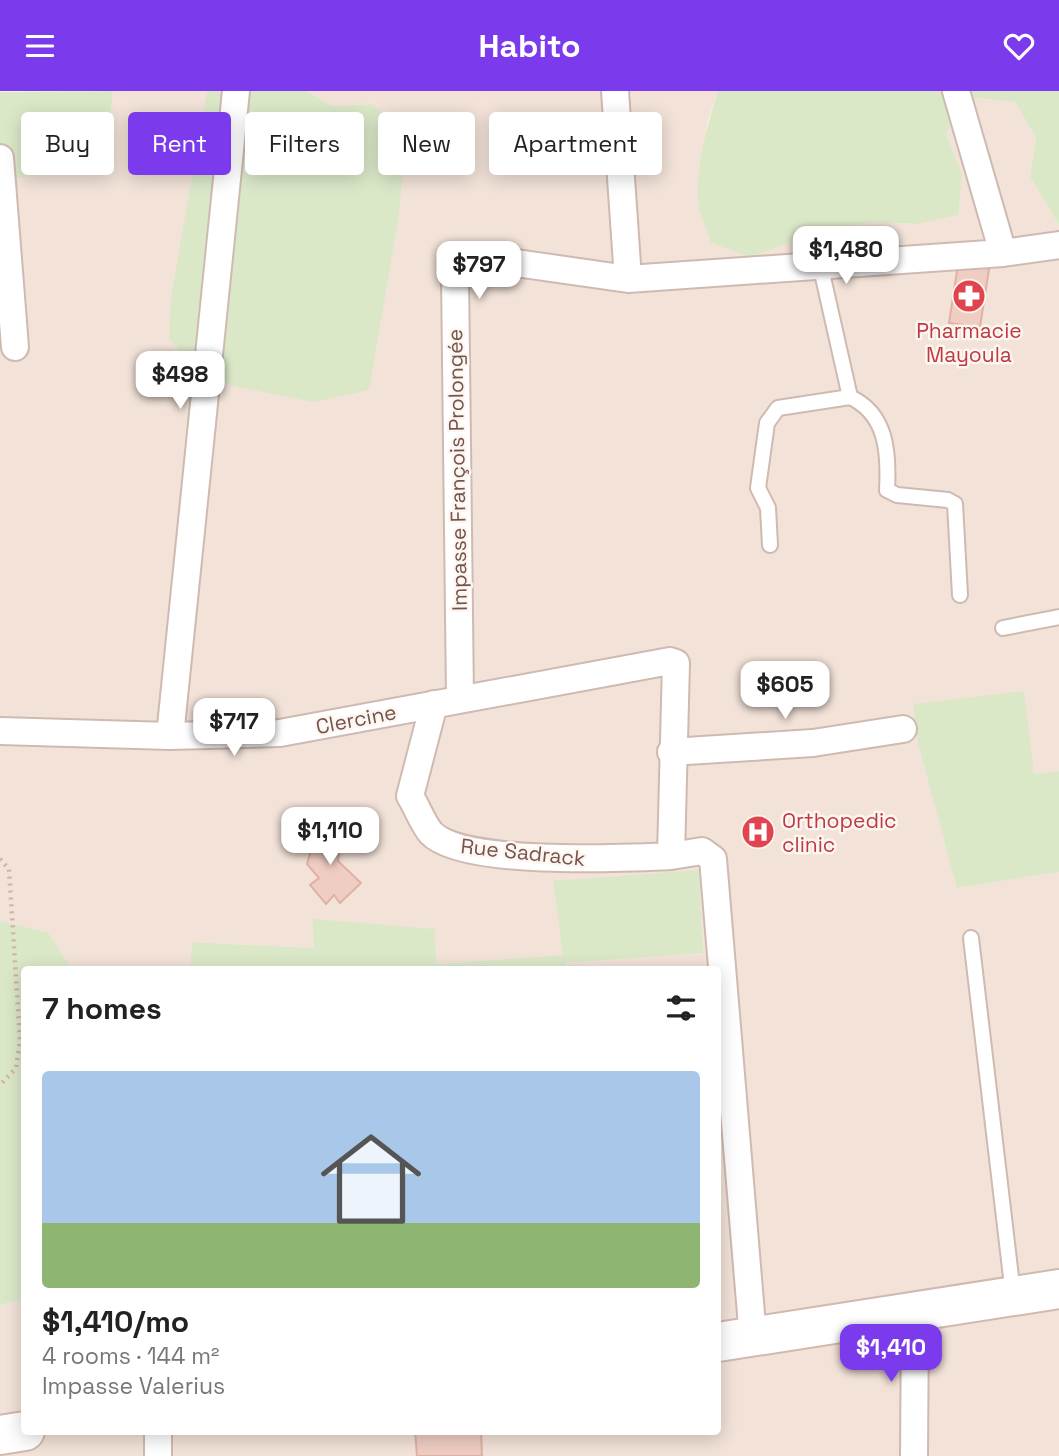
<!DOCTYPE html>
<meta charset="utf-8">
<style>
body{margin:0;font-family:"Space Grotesk",sans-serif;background:#f6f6f6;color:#222;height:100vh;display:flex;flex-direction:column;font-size:26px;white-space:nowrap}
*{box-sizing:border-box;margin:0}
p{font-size:23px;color:#767676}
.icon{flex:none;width:38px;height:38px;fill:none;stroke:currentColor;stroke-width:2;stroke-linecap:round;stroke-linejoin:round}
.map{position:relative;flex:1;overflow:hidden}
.sheet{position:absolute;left:21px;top:875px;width:700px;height:469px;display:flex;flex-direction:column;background:#fff;border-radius:7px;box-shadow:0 4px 18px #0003}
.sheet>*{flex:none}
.top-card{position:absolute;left:21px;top:21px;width:700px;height:63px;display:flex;gap:14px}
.price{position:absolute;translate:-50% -60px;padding:0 16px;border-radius:14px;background:#fff;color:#222;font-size:23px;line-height:46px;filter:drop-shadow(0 2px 4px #0008)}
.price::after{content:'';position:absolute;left:50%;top:42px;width:21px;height:16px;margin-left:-10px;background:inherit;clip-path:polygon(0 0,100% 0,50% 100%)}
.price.current{background:#7c3aed;color:#fff}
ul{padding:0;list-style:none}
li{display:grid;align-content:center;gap:14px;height:371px;padding:0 21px}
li+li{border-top:2px solid #e0e0e0}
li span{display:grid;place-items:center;height:217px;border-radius:7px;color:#555}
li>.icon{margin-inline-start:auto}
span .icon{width:126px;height:126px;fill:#fffc;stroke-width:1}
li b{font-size:30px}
h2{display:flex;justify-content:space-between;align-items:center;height:84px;padding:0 21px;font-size:30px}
.tag{padding:0 24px;border-radius:7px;background:#fff;box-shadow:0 4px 18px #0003;font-size:24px;line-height:63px}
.tag.current{background:#7c3aed;color:#fff}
header{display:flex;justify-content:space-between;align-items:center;height:91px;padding:0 21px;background:#7c3aed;color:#fff;font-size:32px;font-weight:700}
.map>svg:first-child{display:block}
.residential{fill:#f2e2d8}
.green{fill:#dbe8c8}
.building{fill:#efcdc3;stroke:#e0b1a4;stroke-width:2}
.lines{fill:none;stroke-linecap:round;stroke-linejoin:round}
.lane-casing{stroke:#cfbab2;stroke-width:18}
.street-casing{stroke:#cfbab2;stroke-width:30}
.secondary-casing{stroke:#d1b9b0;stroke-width:42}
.path{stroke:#d4b0a5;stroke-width:4.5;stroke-dasharray:2 5;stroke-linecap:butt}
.lane{stroke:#fff;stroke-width:14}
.street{stroke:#fff;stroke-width:26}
.secondary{stroke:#fff;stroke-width:38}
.labels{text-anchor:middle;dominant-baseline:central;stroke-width:5;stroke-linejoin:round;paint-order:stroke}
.health-label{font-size:21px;fill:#be3a42;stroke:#fef6f0}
.street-label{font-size:21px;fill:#74554e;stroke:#fef6f0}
</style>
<header><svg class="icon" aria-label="menu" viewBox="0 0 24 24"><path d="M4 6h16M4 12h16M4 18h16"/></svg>Habito<svg class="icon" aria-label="heart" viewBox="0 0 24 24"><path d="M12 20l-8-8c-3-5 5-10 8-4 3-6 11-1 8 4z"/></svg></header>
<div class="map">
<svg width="1059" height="1365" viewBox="0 0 1059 1365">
<rect width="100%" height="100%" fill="#fbf1e9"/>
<!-- residential -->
<path class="residential" d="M113,0H207L196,79L372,13L332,15L307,0H718L708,29L700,72L698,112L750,166L830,137L873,131L916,133L962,83L946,42L974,7L1015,11L1036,47L1030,86L1059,134V680L1034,683L957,797L1059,781V1365H5L4,1362H0V1214L24,1208V1340H718V878H566V872L702,862L553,790L564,864L435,873L312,829L314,857L192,851L190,878H72L48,841L0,830V188L15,86L105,77Z"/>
<!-- green -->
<path class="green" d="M113,0L105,77L15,87L0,188V1Z
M207,0H307L332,15L372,13L407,38L399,123L369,299L314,311L233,295L195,279L169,247L171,207Z
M718,0H1059V134L1030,86L1036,47L1015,11L975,7L946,42L962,83L958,124L916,133L873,131L830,137L751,166L711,152C707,139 699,123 698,109C696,72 707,35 718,0Z
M1024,600L1034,683L1059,680V781L957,797L918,652L913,613Z
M699,779L703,862L566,872V878H190L192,851L314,857L312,828L435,838L436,873L563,864L553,790Z
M0,830L48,841L72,878H24V1208L0,1214Z"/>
<!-- building -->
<path class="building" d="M959,167L989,178L980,236L949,232Z
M317,737L341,740L338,770L361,792L340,812L334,804L326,813L310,794L319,787L307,773Z
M415,1340H481L482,1365H417Z"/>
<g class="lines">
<defs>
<path id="lane" d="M820,173L850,306C887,323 889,362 887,399L897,404L948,409L955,413L960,504
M770,454L768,417L758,397L767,332L778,317L850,306
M1003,537L1059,526
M971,847L1013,1203"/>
<path id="street" d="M956,0L1003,162
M0,67L15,256
M628,188L1003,162L1059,154
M460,608L455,183L464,171L474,166L628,188L615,0
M434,613L410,705C417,716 423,733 431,742C462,775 625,767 671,765
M0,640L170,645L280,642L670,570L676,572L671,765L702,760L713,768L753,1247
M170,645L236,0
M671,661L813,652L903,638
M158,1365V1340
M914,1365L915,1220"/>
<path id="secondary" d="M718,1251L1059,1198
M0,1344L25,1340"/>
</defs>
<!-- lane casing -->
<use href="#lane" class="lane-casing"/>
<!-- street casing -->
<use href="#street" class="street-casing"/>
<!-- secondary casing -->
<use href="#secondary" class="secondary-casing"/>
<!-- path -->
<path class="path" d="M0,768L9,778L20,949L16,977L0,994"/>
<!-- lane -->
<use href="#lane" class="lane"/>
<!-- street -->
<use href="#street" class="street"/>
<!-- secondary -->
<use href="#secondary" class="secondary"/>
</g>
<!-- icons -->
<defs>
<symbol id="pharmacy-disc" viewBox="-11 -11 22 22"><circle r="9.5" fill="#e0444e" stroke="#fef6f0"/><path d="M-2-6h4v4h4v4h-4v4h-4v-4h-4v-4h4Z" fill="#fff"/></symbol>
<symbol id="hospital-disc" viewBox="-11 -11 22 22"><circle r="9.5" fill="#e0444e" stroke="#fef6f0"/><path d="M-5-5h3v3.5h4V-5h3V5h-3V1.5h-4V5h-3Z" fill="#fff"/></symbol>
</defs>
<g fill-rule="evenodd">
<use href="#pharmacy-disc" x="950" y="186" width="38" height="38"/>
<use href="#hospital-disc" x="739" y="722" width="38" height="38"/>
</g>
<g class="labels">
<!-- health labels -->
<g class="health-label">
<text x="969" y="239">Pharmacie<tspan x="969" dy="24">Mayoula</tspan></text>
<text x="782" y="729" text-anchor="start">Orthopedic<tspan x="782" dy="24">clinic</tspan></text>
</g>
<!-- street labels -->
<g class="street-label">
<text transform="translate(457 379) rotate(-91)">Impasse François Prolongée</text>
<text transform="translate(356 628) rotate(-11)">Clercine</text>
<text transform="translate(523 761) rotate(6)">Rue Sadrack</text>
</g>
</g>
</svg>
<b class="price" style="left:846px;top:195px">$1,480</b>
<b class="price" style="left:479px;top:210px">$797</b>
<b class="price" style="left:180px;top:320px">$498</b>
<b class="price" style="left:785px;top:630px">$605</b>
<b class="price" style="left:234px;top:667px">$717</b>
<b class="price" style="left:330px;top:776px">$1,110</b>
<b class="price current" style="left:891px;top:1293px">$1,410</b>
<div class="top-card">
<a class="tag">Buy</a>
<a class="tag current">Rent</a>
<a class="tag">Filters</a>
<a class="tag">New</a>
<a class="tag">Apartment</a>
</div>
<section class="sheet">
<h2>7 homes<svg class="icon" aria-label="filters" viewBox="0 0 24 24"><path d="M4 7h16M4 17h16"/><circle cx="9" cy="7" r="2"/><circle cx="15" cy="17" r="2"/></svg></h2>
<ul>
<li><span style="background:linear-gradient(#a9c7e8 70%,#8fb573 0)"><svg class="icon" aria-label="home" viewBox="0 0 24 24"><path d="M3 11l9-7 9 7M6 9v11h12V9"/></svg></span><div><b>$1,410/mo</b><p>4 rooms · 144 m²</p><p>Impasse Valerius</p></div></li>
</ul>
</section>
</div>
